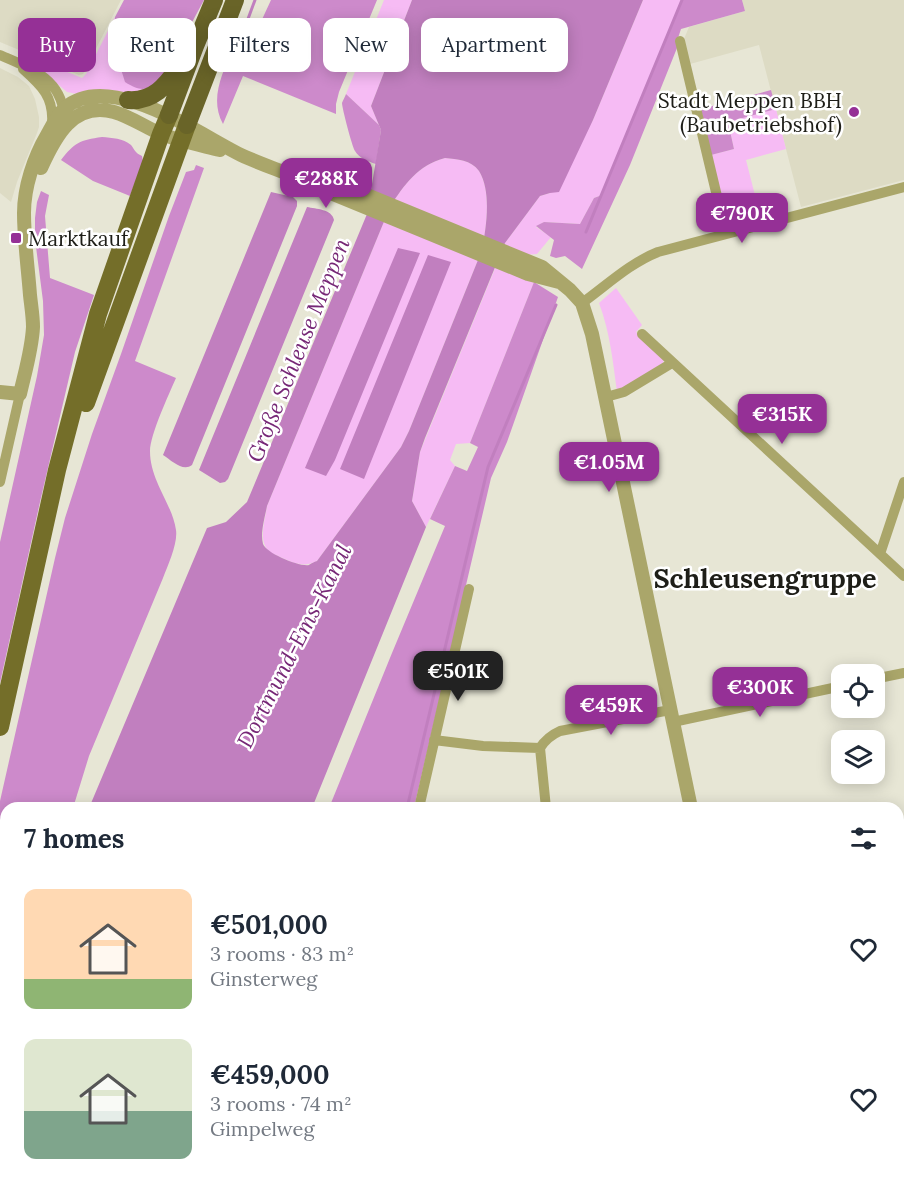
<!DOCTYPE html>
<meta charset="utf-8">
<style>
body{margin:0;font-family:Lora,serif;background:#f2f2f3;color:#1f2937;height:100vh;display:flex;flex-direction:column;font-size:22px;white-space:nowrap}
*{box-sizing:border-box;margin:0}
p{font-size:20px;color:#747a83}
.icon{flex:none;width:33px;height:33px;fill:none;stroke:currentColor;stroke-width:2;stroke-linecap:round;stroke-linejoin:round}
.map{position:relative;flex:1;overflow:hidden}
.side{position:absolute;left:0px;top:802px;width:904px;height:386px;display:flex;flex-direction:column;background:#fff;border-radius:18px 18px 0 0;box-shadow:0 3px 15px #0003}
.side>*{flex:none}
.top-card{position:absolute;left:18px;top:18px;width:600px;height:54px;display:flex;gap:12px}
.buttons{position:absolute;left:831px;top:664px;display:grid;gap:12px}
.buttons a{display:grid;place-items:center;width:54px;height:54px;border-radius:12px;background:#fff;box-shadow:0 3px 15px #0003;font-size:30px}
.price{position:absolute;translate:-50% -51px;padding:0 14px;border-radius:12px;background:#953096;color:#fff;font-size:20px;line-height:39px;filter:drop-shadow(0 2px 3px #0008)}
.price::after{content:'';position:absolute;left:50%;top:36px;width:18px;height:14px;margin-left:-9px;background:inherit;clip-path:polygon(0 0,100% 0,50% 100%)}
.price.active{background:#222;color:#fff}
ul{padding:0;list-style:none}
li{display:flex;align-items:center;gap:18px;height:150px;padding:0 24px}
li span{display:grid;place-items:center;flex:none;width:168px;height:120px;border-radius:12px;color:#555}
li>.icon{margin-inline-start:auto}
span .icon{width:72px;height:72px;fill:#fffc;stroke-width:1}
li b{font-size:26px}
h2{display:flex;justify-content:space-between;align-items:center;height:72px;padding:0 24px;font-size:26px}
.chip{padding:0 21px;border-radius:12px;background:#fff;box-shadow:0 3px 15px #0003;font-size:21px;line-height:54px}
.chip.active{background:#953096;color:#fff}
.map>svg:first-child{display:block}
.built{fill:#dddbc4}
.green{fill:#f6bbf4}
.forest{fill:#cd8acb}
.water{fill:#c17fbf;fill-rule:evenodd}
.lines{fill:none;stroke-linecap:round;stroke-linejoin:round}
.stream{stroke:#c17fbf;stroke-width:3}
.minor{stroke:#aaa66a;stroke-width:10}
.tertiary{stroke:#aaa66a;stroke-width:14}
.primary{stroke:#746e29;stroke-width:18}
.trunk{stroke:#696428;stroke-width:18}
.rail-casing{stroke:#77776c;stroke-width:5}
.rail{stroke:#fff;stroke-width:3;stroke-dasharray:9;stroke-linecap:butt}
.poi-dot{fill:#953096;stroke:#fff;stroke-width:2}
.labels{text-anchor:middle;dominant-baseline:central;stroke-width:5;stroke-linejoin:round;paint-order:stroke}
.poi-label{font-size:21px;fill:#1e1e18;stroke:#fff;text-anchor:end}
.water-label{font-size:22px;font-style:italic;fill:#762776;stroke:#fff}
.district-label{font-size:27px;font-weight:bold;fill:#1e1e18;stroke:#fff}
</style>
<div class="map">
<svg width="904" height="1187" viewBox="0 0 904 1187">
<rect width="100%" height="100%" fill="#e7e6d5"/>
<!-- built -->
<path class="built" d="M0,0H121L83,74L79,75L0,42Z
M742,0H904V180L801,207L759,45L690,64L684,39L689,27L745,11Z
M0,68L18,77L29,86L35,99L39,117V127L37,133L17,182L11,202L0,193Z"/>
<!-- green -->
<path class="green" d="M384,0H412L371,106L379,125L346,94Z
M643,0H682L602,195L594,198L580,224L544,222L536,227L551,237L537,254L499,257L505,243L540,196L550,193L593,120Z
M115,17L114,47L151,88L145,94H77L67,92L40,69L43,62L82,78L86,74Z
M776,109L786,149L746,160L761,219L733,225L728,222L711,155L734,149L728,122Z
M445,158C457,159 471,160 479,171C492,192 486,228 482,250L409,431L401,447L317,561C300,570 287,559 271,553C257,543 265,521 267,506L390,207C404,185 418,165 445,158Z
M496,266L534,282L470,443L456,444L450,460L455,466L426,527L412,501L420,452Z
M616,288L642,325L636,332L664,359L663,363L617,392C613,362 610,332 599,303Z"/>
<!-- forest -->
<path class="forest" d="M124,0H204L161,80C147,91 141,92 125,82L114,47L115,17Z
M271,0H377L339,92L336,104V114L243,76L223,124C209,98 223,74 232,49L246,54Z
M682,0H742L745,11L681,29L677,41V48L630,165L582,269L565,256L556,258L550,256L554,240L536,226L544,222L580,224L594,198L602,195Z
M771,90L776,109L728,122L734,149L711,155L701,109Z
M346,94L379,125L381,130L376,164C369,162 359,158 355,151C352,146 342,108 342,103C343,100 345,97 346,94Z
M102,137C112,138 123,138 131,145C135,150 135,153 142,156L143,161L130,196L93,181L61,160C74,143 80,140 102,137Z
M196,165L204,168L135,361L176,378C169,394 150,435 150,451C150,481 172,503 176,530C178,543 168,565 163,578L89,756L73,808H6V1081L0,1121V801L55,558L65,518L92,434L121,354L169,216L186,172L194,170Z
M41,191L49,195L45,216L50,278L94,295L75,352L40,502L0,683V542L37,376L44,335L43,301L35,239V218L37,202Z
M534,282L558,297L507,442L491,478L414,808H329L392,653L445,526L430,519L455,466L467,471L478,447L470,443Z
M904,839V939L899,954L898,854Z
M904,1000V1041L898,1057L899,1015Z
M904,1070V1187H866L867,1182H898L899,1086Z
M175,1182H321L320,1187H173Z"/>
<!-- water -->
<path class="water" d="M412,0H643L593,120L559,192L550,193L540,196L505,243L425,438L420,452L412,501L426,527L312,808H89L207,528L226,522L247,502L367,214L381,130L371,106ZM445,158C457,159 471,160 479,171C492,192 486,228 482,250L409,431L401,447L317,561C316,561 310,564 309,565C299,567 266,553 263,544C260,533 265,517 267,506L390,207C404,185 418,165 445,158Z
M271,192L293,197L297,201V206L192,465C183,472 172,461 163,455Z
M307,207C316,209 332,209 334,220L228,479L225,482L220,483L199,470Z
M398,248L420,253L335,460L326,476L305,468Z
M428,255L451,262L364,479L340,469Z
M9,1182H160L158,1187H9Z"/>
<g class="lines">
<!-- stream -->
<path class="stream" d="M238,46L255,0
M586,232L682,0
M407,808L488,467L556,305
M321,1187L322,1182"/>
<!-- minor -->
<path class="minor" d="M680,41L726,234
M0,55C29,68 60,77 64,114
M23,69C42,86 54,97 52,124
M582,303C607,285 630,263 658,252L904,187
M642,334L904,576
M606,397L624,392L672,363
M0,482L20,394
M880,554L904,482
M874,679L904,673
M673,722L842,686
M434,740L483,746L540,748
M540,748C545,740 551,735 560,731L670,710
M540,748L546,808
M419,808L469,589
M898,1070L904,1055
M413,1182L424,1187
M589,1187L590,1182
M859,1187L860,1182"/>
<!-- tertiary -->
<path class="tertiary" d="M41,168C55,137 73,101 114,112C131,117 145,127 161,134C180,141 200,145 220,150
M313,180L335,184L362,193L542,267L570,290L582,303L592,334L691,808
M0,392L20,394C25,372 32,349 33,327C33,316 31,305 30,295C28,268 24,240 24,213C24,187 34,157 47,135C52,126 57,115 65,108C109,69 200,135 241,155C267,167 295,175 321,189L528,274L559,282
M775,1182L779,1187"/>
<!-- primary -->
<path class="primary" d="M86,403L187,125
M0,727L57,470L98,314L161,134L169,115"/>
<!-- trunk -->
<path class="trunk" d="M128,100C156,102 168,82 183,62
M169,115L195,46L214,0
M187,125L235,0"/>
<defs>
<path id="rail" d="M898,978L904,963
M898,991L904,976
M821,1187L822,1182"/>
</defs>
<!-- rail casing -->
<use href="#rail" class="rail-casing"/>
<!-- rail -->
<use href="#rail" class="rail"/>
</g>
<!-- markers -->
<g class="poi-dot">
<circle cx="854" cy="112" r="6"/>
<rect x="10" y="232" width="12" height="12" rx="3"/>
</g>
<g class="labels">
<!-- poi labels -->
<g class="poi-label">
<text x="842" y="100">Stadt Meppen BBH<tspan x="842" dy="24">(Baubetriebshof)</tspan></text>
<text x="28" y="238" text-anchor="start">Marktkauf</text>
</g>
<!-- water labels -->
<g class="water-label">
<text transform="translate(298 350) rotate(-68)">Große Schleuse Meppen</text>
<text transform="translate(294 646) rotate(-63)">Dortmund-Ems-Kanal</text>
</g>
<!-- district labels -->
<g class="district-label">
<text x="765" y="578">Schleusengruppe</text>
</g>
</g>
</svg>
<div class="buttons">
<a><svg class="icon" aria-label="locate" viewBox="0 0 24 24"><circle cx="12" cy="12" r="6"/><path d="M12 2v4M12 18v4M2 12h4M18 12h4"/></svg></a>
<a><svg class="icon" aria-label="layers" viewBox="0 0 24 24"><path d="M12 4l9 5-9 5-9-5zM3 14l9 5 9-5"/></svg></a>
</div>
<b class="price" style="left:326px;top:209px">€288K</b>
<b class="price" style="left:742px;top:244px">€790K</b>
<b class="price" style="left:782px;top:445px">€315K</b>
<b class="price" style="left:609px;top:493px">€1.05M</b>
<b class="price active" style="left:458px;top:702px">€501K</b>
<b class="price" style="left:760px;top:718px">€300K</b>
<b class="price" style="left:611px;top:736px">€459K</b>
<div class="top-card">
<a class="chip active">Buy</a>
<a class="chip">Rent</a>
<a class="chip">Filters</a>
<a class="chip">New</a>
<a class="chip">Apartment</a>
</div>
<section class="side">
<h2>7 homes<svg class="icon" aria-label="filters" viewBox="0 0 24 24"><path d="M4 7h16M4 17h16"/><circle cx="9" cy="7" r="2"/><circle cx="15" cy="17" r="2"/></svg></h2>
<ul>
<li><span style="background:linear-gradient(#ffd9b3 75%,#8fb573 0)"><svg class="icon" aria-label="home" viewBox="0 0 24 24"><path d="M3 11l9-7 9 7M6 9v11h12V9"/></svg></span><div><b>€501,000</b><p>3 rooms · 83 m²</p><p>Ginsterweg</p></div><svg class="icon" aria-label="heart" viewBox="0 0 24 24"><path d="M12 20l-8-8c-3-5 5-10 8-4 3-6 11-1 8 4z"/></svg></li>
<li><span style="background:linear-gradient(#dfe7d0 60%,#7fa58c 0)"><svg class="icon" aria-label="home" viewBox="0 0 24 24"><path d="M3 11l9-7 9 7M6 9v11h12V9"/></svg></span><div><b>€459,000</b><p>3 rooms · 74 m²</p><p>Gimpelweg</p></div><svg class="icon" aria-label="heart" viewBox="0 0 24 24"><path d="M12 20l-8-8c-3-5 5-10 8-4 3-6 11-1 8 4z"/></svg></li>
</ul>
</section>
</div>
